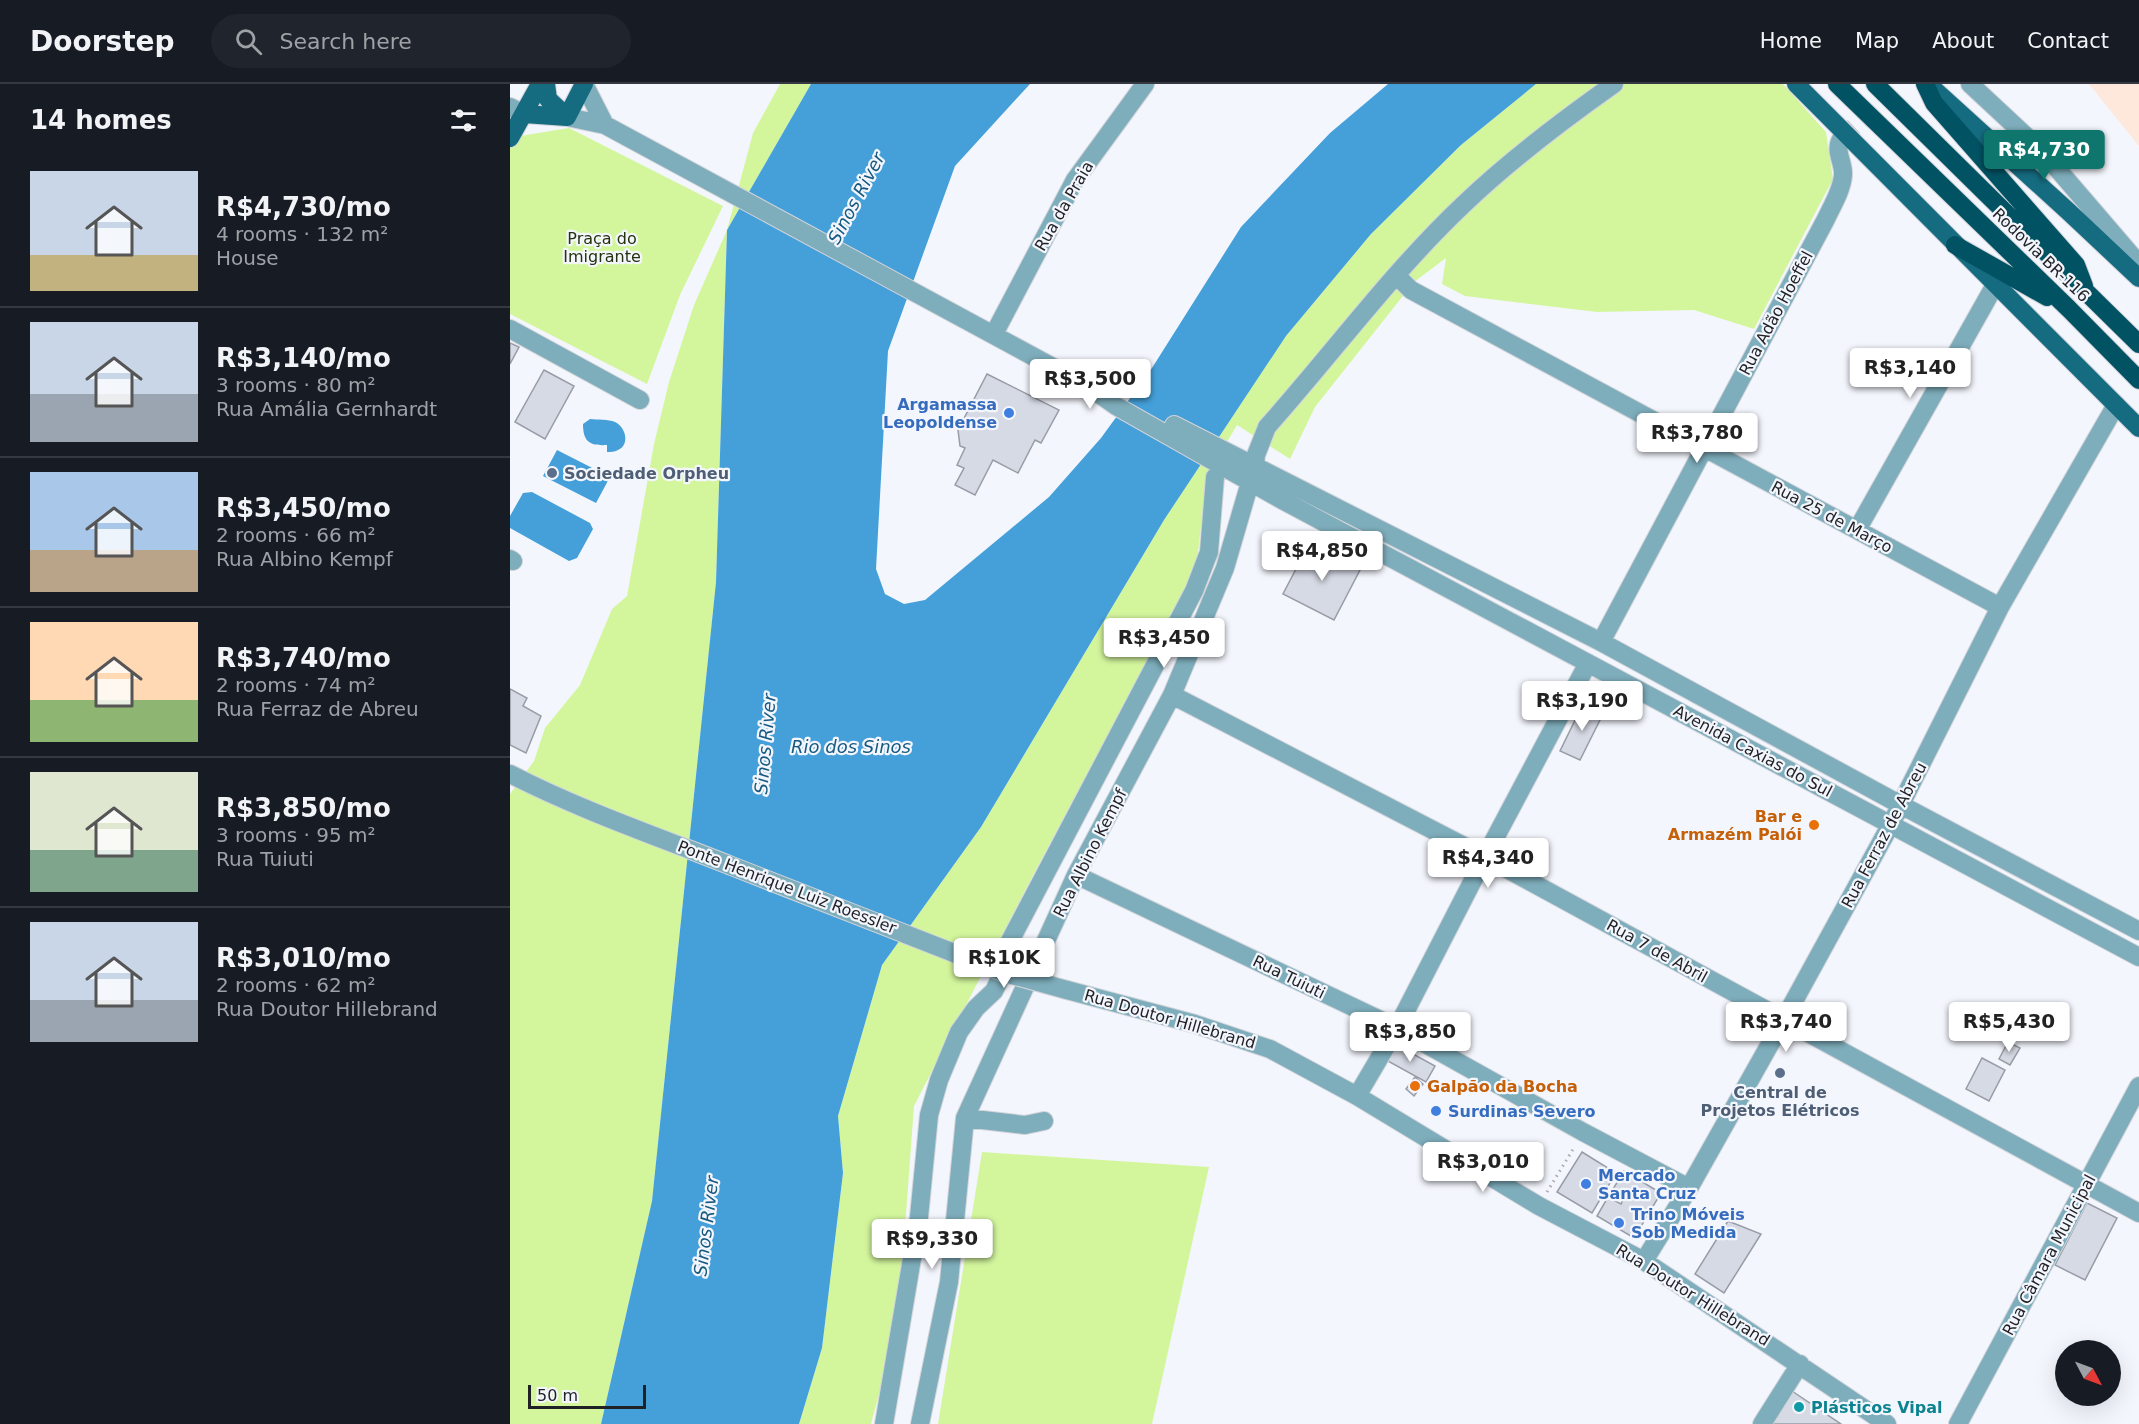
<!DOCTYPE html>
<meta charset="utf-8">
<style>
body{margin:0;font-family:"DejaVu Sans",sans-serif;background:#20242c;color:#f1f3f6;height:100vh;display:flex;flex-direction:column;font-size:22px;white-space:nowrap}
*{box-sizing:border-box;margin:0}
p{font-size:20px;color:#9ea1a6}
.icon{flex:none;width:33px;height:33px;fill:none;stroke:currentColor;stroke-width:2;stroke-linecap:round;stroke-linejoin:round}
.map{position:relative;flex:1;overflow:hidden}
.panel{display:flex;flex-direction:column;background:#171b24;width:510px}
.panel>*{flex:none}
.needle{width:39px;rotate:131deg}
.tools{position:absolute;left:1545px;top:1256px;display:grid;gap:12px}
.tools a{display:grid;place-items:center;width:66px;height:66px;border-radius:50%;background:#171b24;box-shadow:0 6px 24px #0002;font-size:30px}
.scale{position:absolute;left:18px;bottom:15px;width:118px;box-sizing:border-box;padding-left:6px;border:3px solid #1f2125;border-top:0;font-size:16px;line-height:21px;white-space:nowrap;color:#1f2125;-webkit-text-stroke:4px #f4f6fd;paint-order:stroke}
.price{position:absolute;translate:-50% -51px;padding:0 14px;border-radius:6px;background:#fff;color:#222;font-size:20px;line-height:39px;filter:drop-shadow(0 2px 3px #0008)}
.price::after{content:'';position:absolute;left:50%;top:36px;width:18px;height:14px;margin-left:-9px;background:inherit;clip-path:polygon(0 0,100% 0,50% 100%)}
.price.selected{background:#0f766e;color:#fff}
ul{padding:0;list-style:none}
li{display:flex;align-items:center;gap:18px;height:150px;padding:0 30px}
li+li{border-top:2px solid #363941}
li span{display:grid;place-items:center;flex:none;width:168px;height:120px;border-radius:0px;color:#555}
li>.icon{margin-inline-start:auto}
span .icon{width:72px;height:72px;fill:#fffc;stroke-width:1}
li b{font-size:26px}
h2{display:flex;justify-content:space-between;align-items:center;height:72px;padding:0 30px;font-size:26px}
header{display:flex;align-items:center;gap:36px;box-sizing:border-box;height:84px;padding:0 30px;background:#171b24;border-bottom:2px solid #363941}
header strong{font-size:28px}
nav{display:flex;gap:33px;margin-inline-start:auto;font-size:21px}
.search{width:420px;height:54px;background:#20242c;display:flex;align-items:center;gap:15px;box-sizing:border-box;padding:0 21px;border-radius:33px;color:#9ea1a6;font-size:22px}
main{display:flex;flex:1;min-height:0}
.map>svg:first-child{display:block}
.industrial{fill:#fee8db}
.green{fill:#d3f69d}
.water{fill:#45a0da}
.building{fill:#d6dae5;stroke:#989ca6;stroke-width:1.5}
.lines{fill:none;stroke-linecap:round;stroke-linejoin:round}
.minor-tunnel{stroke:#c9cbd2;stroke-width:18;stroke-dasharray:18 9;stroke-linecap:butt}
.minor-casing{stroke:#d2d4da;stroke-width:20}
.major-casing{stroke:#d2d4da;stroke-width:20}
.highway-casing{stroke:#d2d4da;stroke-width:20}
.path{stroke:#a9abb1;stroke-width:3;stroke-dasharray:1.5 4.5;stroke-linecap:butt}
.minor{stroke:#7eadbb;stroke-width:18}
.major{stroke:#156c80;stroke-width:18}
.highway{stroke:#015364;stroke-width:18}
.minor-bridge-casing{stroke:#d2d4da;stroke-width:20;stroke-linecap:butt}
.minor-bridge{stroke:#7eadbb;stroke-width:18}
.shop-dot{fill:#3f7fe0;stroke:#f4f6fd;stroke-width:2}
.service-dot{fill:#5c6f8a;stroke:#f4f6fd;stroke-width:2}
.food-dot{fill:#e8710a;stroke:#f4f6fd;stroke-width:2}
.culture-dot{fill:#0f9aa8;stroke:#f4f6fd;stroke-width:2}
.labels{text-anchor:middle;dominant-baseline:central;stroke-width:4.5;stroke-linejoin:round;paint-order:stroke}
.street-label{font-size:16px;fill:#1f2125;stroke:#f4f6fd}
.park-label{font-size:16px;fill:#25320d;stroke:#f4f6fd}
.shop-label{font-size:16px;font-weight:bold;fill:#366cbe;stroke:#f4f6fd;text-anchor:start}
.service-label{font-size:16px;font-weight:bold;fill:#4e5e75;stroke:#f4f6fd;text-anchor:start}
.food-label{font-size:16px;font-weight:bold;fill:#c56008;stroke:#f4f6fd;text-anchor:end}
.culture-label{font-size:16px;font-weight:bold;fill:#0d838f;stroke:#f4f6fd;text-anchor:start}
.water-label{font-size:18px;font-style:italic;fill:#175a81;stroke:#f4f6fd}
</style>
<header>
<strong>Doorstep</strong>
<div class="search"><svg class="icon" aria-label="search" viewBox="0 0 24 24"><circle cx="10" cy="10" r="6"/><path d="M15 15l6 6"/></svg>Search here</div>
<nav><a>Home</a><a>Map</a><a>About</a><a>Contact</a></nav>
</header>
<main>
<section class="panel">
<h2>14 homes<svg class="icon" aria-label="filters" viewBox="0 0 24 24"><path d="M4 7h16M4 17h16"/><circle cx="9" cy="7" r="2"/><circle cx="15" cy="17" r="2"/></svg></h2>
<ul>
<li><span style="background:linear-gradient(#c9d6e8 70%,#c2b280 0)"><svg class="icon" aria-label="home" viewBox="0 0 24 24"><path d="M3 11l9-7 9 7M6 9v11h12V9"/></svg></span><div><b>R$4,730/mo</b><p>4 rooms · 132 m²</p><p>House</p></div></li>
<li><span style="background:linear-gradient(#c9d6e8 60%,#9aa5b1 0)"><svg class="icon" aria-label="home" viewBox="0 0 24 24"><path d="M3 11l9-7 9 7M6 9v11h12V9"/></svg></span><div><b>R$3,140/mo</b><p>3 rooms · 80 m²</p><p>Rua Amália Gernhardt</p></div></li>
<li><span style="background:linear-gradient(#a9c7e8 65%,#b9a48a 0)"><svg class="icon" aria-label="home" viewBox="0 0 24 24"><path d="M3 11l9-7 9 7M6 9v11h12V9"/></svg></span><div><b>R$3,450/mo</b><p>2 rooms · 66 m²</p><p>Rua Albino Kempf</p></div></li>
<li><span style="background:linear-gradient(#ffd9b3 65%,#8fb573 0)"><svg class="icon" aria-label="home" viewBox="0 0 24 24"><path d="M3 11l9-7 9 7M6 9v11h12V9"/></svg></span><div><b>R$3,740/mo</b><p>2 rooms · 74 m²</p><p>Rua Ferraz de Abreu</p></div></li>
<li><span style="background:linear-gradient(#dfe7d0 65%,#7fa58c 0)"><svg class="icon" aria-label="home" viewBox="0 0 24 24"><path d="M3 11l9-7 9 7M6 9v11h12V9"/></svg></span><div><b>R$3,850/mo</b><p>3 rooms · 95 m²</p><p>Rua Tuiuti</p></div></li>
<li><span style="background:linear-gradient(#c9d6e8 65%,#9aa5b1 0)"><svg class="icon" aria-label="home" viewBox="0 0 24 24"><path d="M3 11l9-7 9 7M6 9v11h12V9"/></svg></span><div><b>R$3,010/mo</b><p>2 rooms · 62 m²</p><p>Rua Doutor Hillebrand</p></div></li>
</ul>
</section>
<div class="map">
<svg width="1629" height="1340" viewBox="0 0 1629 1340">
<rect width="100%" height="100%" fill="#f4f6fd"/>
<!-- industrial -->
<path class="industrial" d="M1579,0H1629V62Z"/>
<!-- green -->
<path class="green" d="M270,0H301L217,146L206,498L142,1117L91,1340H0V710L24,677L35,644L70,601L102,525L117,512L144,360L159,298L184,221L217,146L243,49Z
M1026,0H1273L1316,48L1323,95L1244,245L1184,226L1087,228L955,212L932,200L936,174L904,198L805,323L780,375L727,341L697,392L686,485L521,795L404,1022L392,1184L372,1299L361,1340H289L312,1264L333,1089L328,1032L372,881L471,743L654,436L776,252L861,150L951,61Z
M59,44L213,122L170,211L137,300L0,230V61L4,53Z
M472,1068L699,1083L642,1340H428Z"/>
<!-- water -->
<path class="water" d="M301,0H520L445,82L378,267L366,485L375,510L394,520L415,516L539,413L591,354L642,284L731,143L820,49L878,0H1026L951,61L861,150L776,252L654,436L471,743L372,881L328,1032L333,1089L312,1264L289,1340H91L142,1117L206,498L217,146Z
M80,335C88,336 98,335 105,338C116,343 120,361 108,366C104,368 101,368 97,368V361C80,362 73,358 73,340Z
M47,366L100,393L86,419L33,392Z
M22,408L80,439L83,445L67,474L59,477L0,444V432L13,409Z"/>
<!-- building -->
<path class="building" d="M0,259L9,263L0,280Z
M34,286L64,302L35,355L5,338Z
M477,290L549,326L531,359L525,356L508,389L483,376L465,411L445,401L454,384L447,381L455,364L450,362L448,346Z
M799,460L850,486L824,536L773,510Z
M0,605L17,614L13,622L31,632L16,669L0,661Z
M1073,620L1093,630L1070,676L1050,667Z
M1498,958L1510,964L1500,981L1489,975Z
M885,960L925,982L916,998L876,976Z
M1472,974L1495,986L1479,1017L1456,1005Z
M905,993L913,1000L904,1012L896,1005Z
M1072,1068L1106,1089L1082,1129L1047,1108Z
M1114,1087L1151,1109L1124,1154L1087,1132L1098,1113L1111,1120L1115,1112L1103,1105Z
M1577,1119L1607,1134L1575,1196L1545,1181Z
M1218,1137L1251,1150L1214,1209L1185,1190Z
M1282,1307L1331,1340H1262Z"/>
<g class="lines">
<!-- minor-tunnel -->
<path class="minor-tunnel" d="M1331,55L1389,0"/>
<defs>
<path id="minor" d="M74,0L95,41
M1460,0L1532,67L1628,179L1629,183
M0,23L14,30
M57,33L95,41L576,301L606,322L772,416L1629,873
M886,191L901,206L1490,523
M0,245L130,316
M484,250L565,96L635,0
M664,341L1091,558L1391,721L1629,847
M1347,446L1485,201
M0,475L3,477
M1091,558L1316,135C1322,122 1332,106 1333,91C1334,78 1324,68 1331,55
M662,611L975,773L1629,1129
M0,690C70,726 146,752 219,781
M566,791L887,944L1073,1048L1179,1104
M557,906L685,940L760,965L847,1012L1029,1122L1134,1177L1377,1340
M847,1012L887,944L975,773L1078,579
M455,1034L515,1041L534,1037
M1134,1177L1179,1104L1273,937L1381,740L1490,523L1606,321
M374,1340L409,1133L419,1031L429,996L449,948L466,924L484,907L500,874V857L684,507L699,468L705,393
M410,1340L439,1198L455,1034L566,791L662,611L715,484L745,381L746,371L757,343C823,269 882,188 954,120C1000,76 1053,36 1104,0
M1252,1340L1290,1280
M1448,1340L1629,1002"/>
<path id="major" d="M36,0L38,15L57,33
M1286,0L1629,344
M1418,0L1559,128L1629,194
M14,30L57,33
M57,33L74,0
M0,54L30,0"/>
<path id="highway" d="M1327,0L1559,225L1629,296
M1365,0L1629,260
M1415,0L1424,19L1566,181L1574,202
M1445,161L1537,213"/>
</defs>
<!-- minor casing -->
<use href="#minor" class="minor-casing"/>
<!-- major casing -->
<use href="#major" class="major-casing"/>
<!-- highway casing -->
<use href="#highway" class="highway-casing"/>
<!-- path -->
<path class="path" d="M1037,1108L1065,1062"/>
<!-- minor -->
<use href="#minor" class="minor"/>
<!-- major -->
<use href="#major" class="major"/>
<!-- highway -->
<use href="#highway" class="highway"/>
<defs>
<path id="minor-bridge" d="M219,781L495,889L557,906"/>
</defs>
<!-- minor-bridge casing -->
<use href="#minor-bridge" class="minor-bridge-casing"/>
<!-- minor-bridge -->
<use href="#minor-bridge" class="minor-bridge"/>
</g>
<!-- markers -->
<g class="shop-dot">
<circle cx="499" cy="329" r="6"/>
<circle cx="926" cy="1027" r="6"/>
<circle cx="1076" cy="1100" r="6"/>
<circle cx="1109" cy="1139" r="6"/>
</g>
<g class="service-dot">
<circle cx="42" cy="389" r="6"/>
<circle cx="1270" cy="989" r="6"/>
</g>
<g class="food-dot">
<circle cx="1304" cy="741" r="6"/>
<circle cx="905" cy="1002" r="6"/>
</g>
<circle class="culture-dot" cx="1289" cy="1323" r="6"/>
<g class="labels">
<!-- street labels -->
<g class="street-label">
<text transform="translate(554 122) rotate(-60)">Rua da Praia</text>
<text transform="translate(1531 171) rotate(44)">Rodovia BR-116</text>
<text transform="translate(1266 229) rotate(-62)">Rua Adão Hoeffel</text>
<text transform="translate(1322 433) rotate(28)">Rua 25 de Março</text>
<text transform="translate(1243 667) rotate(28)">Avenida Caxias do Sul</text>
<text transform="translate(1374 751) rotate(-62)">Rua Ferraz de Abreu</text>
<text transform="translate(580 769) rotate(-63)">Rua Albino Kempf</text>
<text transform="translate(277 803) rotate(21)">Ponte Henrique Luiz Roessler</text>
<text transform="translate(1147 867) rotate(29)">Rua 7 de Abril</text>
<text transform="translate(779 893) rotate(26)">Rua Tuiuti</text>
<text transform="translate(660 935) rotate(16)">Rua Doutor Hillebrand</text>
<text transform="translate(1539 1171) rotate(-62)">Rua Câmara Municipal</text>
<text transform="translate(1183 1211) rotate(32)">Rua Doutor Hillebrand</text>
</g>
<!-- park labels -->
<g class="park-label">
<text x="92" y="154">Praça do<tspan x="92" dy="18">Imigrante</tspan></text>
</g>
<!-- shop labels -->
<g class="shop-label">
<text x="487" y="320" text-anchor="end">Argamassa<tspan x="487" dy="18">Leopoldense</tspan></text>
<text x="938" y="1027">Surdinas Severo</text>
<text x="1088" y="1091">Mercado<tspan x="1088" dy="18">Santa Cruz</tspan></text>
<text x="1121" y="1130">Trino Móveis<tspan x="1121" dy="18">Sob Medida</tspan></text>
</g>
<!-- service labels -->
<g class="service-label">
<text x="54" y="389">Sociedade Orpheu</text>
<text x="1270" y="1008" text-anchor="middle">Central de<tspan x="1270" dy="18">Projetos Elétricos</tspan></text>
</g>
<!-- food labels -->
<g class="food-label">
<text x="1292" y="732">Bar e<tspan x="1292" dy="18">Armazém Palói</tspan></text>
<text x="917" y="1002" text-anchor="start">Galpão da Bocha</text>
</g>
<!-- culture labels -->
<g class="culture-label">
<text x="1301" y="1323">Plásticos Vipal</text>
</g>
<!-- water labels -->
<g class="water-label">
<text transform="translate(346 114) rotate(-62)">Sinos River</text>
<text transform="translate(255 660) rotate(-85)">Sinos River</text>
<text x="341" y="662">Rio dos Sinos</text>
<text transform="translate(196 1142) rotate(-83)">Sinos River</text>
</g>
</g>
</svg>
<div class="tools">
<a><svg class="needle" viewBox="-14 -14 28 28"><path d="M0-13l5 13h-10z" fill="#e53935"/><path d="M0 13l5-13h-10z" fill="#9ea1a6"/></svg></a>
</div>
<div class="scale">50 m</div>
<b class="price selected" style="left:1534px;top:97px">R$4,730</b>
<b class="price" style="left:1400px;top:315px">R$3,140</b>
<b class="price" style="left:580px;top:326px">R$3,500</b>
<b class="price" style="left:1187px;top:380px">R$3,780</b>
<b class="price" style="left:812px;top:498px">R$4,850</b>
<b class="price" style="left:654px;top:585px">R$3,450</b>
<b class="price" style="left:1072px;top:648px">R$3,190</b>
<b class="price" style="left:978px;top:805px">R$4,340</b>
<b class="price" style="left:494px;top:905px">R$10K</b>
<b class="price" style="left:1276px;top:969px">R$3,740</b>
<b class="price" style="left:1499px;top:969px">R$5,430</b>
<b class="price" style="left:900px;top:979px">R$3,850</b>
<b class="price" style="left:973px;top:1109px">R$3,010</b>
<b class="price" style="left:422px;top:1186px">R$9,330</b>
</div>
</main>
